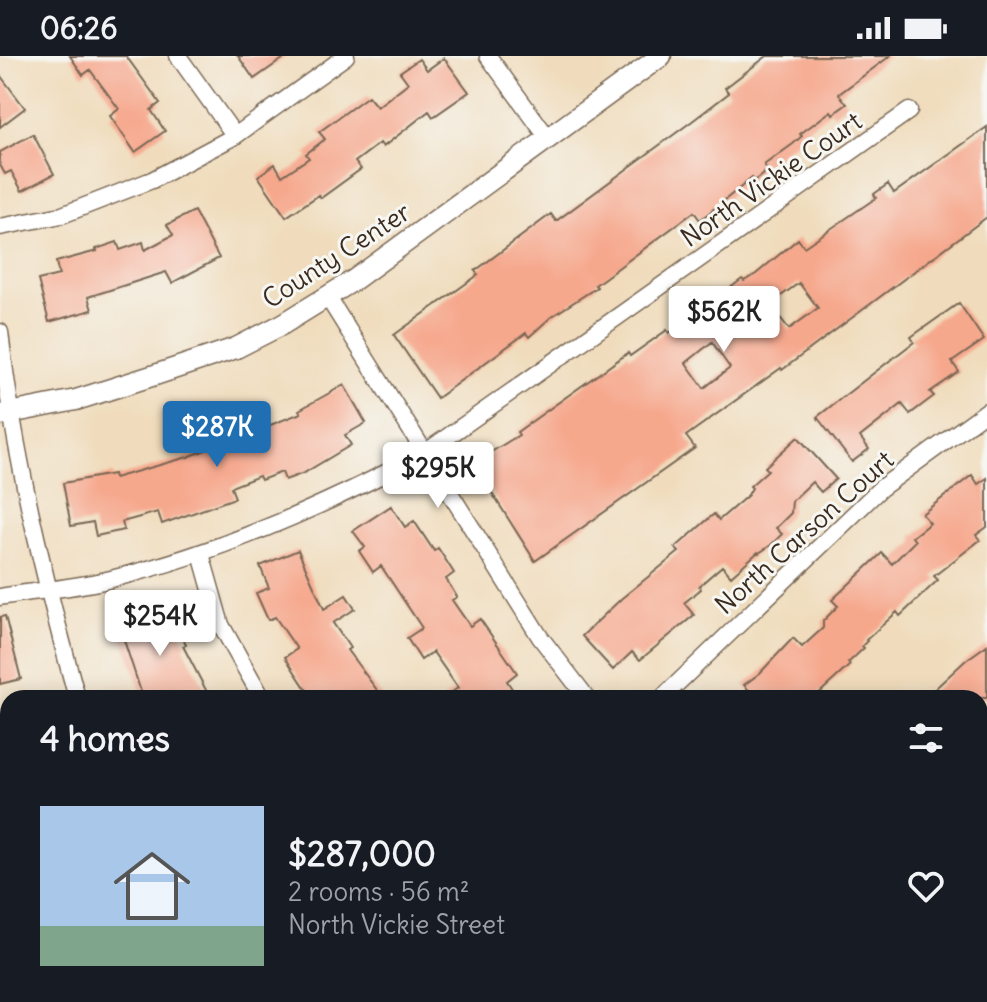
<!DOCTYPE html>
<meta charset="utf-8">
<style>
body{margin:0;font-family:Delius,sans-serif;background:#20242c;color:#f1f3f6;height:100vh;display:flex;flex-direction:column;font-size:30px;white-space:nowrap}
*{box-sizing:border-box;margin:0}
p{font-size:26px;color:#9ea1a6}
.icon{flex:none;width:44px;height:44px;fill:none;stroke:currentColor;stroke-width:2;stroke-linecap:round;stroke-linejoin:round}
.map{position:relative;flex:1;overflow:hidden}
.side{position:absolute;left:0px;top:634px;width:988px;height:312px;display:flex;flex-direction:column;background:#171b24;border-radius:24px 24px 0 0;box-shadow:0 4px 20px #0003}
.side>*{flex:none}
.price{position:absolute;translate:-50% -68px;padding:0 18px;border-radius:8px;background:#fff;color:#222;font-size:26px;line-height:52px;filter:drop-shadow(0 2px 4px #0008)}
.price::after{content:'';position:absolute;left:50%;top:48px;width:24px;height:18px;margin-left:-12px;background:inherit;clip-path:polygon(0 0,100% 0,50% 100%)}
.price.on{background:#1f6fb2;color:#fff}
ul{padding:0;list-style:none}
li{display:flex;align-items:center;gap:24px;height:200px;padding:0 40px}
li span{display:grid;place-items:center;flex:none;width:224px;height:160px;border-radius:0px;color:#555}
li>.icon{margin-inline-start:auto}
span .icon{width:96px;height:96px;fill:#fffc;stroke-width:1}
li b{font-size:34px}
h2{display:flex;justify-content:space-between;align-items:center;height:96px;padding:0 40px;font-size:34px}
.status{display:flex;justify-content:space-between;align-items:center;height:56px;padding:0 40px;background:#171b24;direction:ltr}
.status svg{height:22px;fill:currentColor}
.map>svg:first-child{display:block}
.building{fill:#f6a88d;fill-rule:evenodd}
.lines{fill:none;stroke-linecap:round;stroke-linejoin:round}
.minor-casing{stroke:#7a6855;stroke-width:19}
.tertiary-casing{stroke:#7a6855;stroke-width:23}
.minor{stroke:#fff;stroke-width:16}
.tertiary{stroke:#fff;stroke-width:20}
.labels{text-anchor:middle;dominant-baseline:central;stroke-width:6;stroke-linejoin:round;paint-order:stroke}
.street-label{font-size:26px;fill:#3b2a1e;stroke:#f6f6f2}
</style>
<div class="status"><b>06:26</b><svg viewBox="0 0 49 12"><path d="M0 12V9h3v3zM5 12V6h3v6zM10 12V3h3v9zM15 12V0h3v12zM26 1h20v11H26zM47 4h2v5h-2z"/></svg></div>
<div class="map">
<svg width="987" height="946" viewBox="0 0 987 946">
<rect width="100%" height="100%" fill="#f6f6f2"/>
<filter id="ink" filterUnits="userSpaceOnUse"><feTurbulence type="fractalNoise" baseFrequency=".0125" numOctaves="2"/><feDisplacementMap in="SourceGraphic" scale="16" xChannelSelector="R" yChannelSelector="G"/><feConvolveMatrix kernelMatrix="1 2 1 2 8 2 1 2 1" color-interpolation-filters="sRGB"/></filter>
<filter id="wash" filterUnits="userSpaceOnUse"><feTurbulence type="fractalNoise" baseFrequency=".006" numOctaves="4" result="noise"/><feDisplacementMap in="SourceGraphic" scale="32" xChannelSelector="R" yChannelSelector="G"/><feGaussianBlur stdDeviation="1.8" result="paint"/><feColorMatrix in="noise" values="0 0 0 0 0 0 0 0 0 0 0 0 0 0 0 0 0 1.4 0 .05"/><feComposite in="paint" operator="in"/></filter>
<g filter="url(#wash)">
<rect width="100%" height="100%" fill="#f0dcbc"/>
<g id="blocks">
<!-- building -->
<path class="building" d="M70,0H126L160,47L151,54L165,75L135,96L110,60L119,53L90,14L83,19Z
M238,0H287L254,23Z
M767,0H890L839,38L847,48L833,58L831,55L800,78L802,80L793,88L764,109L768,114L754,125L752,122L700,164L694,156L595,229L597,231L551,261L529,281L526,277L437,342L394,279L478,219L475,215L551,158L556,165L691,66L729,37L725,32Z
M444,2L469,36L433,61L429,55L383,91L380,87L355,106L361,113L321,142L319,139L286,161L258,120L275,108L282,120L309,102L306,98L325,83L319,76L368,40L377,51L408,27L400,16L419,3L427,14Z
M0,19L25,52L0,71Z
M987,71V161L782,314L781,312L686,380L695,392L535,505L473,407L519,379L517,376L628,297L630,300L667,274L669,277L698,255L696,252L710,242L713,245L742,223L744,225L756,218L798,183L804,191L876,142L874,138L888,128L894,137ZM799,227L818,252L789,273L770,248ZM712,286L730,312L704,332L686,307Z
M33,78L54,118L22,135L11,115L5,118L0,109V96Z
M194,155L219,202L172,227L166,216L88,241L92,254L49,266L38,224L59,219L56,206L97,195L96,193L117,186L120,194L143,186L145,194L173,179L167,169Z
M959,247L984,284L952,306L959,316L930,336L934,340L910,358L902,348L860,381L869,393L852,406L817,361L914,286L911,281Z
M344,329L366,367L345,379L351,389L304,417L285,424L282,416L261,424L259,420L231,431L235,442L162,468L158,456L122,466L124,474L96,480L93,466L71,470L63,427L113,418L114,422L188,401L301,357L299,354Z
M798,381L836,423L821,436L812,426L792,445L791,457L776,472L782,478L771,489L759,497L758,496L731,520L722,510L699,530L701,533L684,547L694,559L640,604L632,596L613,614L582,580L622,542L679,496L675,492L714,458L719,464L748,439L752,432L750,430L768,414L765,411Z
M972,419L978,428L987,422V471L976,479L980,484L934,520L938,524L900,560L897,556L866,584L867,585L862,590L864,592L848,607L850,609L814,642H756L744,629L760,617L793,582L802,591L823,572V565L838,550L832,544L882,497L892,508L915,485L912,481L930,467L922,458Z
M391,450L405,471L414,465L434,495L438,492L454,517L446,523L457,541L452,544L470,570L480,563L517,617L507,625L518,642H443L458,632L433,596L421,604L407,582L422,572L381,510L373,516L359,495L365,491L353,475Z
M298,494L324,553L346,539L355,553L333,567L350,592L347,594L383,642H312L285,601L297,593L275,561L268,564L256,537L269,532L260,510Z
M158,553L162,563L165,562L169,574L179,571L186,589L183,590L207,636L196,642H143L118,566Z
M5,560L21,623L0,628V561Z
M987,589V642H925L966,604Z"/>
</g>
</g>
<g filter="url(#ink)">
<use href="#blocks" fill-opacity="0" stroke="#7a6855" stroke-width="2"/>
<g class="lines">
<defs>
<path id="minor" d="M178,0L235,80
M488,0L548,82
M0,171L62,159L152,124L235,80L346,0
M327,240L540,581L587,642
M0,276C14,400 44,521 77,642
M201,498L221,569L262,642
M0,541C38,534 78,532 115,522C224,495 327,449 426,396L909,55
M662,642L881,432L987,355
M980,715L987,709
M238,938L243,946
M506,938L511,946"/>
<path id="tertiary" d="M0,359L76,344L155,319L236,292L283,268L354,224L661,0"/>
</defs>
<!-- minor casing -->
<use href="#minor" class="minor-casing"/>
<!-- tertiary casing -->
<use href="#tertiary" class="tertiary-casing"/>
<!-- minor -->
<use href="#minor" class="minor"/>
<!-- tertiary -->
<use href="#tertiary" class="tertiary"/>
</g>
</g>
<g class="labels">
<!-- street labels -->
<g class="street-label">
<text transform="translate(771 123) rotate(-35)">North Vickie Court</text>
<text transform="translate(336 199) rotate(-33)">County Center</text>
<text transform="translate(804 476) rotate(-42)">North Carson Court</text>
</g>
</g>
</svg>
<b class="price" style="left:724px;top:298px">$562K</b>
<b class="price on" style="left:217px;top:413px">$287K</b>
<b class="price" style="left:438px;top:454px">$295K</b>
<b class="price" style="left:160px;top:602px">$254K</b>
<section class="side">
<h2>4 homes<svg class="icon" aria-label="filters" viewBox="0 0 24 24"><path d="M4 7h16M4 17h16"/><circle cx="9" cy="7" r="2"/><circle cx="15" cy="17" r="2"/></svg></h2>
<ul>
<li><span style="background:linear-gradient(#a9c7e8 75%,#7fa58c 0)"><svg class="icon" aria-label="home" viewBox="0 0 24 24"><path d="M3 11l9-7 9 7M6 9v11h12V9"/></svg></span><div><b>$287,000</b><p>2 rooms · 56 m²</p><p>North Vickie Street</p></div><svg class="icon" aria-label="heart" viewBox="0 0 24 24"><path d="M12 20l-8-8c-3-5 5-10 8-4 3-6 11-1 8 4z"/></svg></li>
</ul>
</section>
</div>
